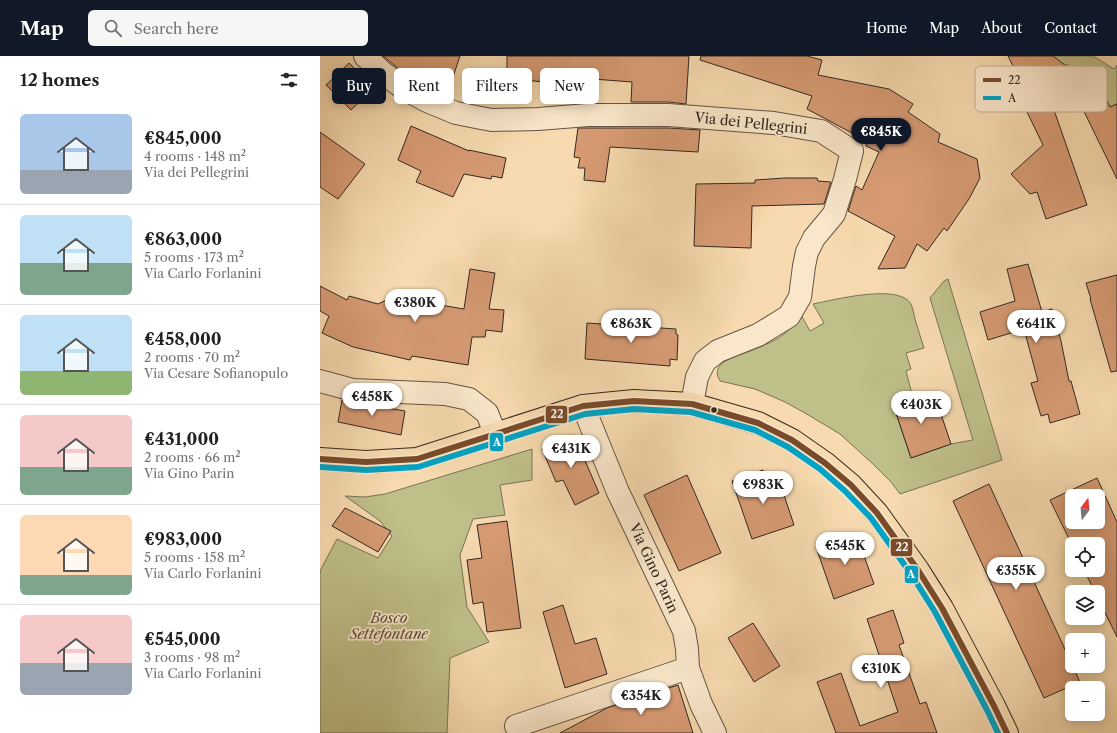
<!DOCTYPE html>
<meta charset="utf-8">
<style>
body{margin:0;font-family:"Libre Caslon Text",serif;background:#f6f6f6;color:#202124;height:100vh;display:flex;flex-direction:column;font-size:15px;white-space:nowrap}
*{box-sizing:border-box;margin:0}
p{font-size:13px;color:#757577}
.icon{flex:none;width:22px;height:22px;fill:none;stroke:currentColor;stroke-width:2;stroke-linecap:round;stroke-linejoin:round}
.map{position:relative;flex:1;overflow:hidden}
.sheet{display:flex;flex-direction:column;background:#fff;width:320px}
.sheet>*{flex:none}
.guide{position:absolute;left:12px;top:12px;width:380px;height:36px;display:flex;gap:8px}
.needle{width:26px;rotate:16deg}
.controls{position:absolute;left:745px;top:433px;display:grid;gap:8px}
.controls a{display:grid;place-items:center;width:40px;height:40px;border-radius:6px;background:#fff;box-shadow:0 2px 10px #0003;font-size:20px}
.price{position:absolute;translate:-50% -34px;padding:0 9px;border-radius:14px;background:#fff;color:#222;font-size:13px;line-height:26px;filter:drop-shadow(0 1px 2px #0008)}
.price::after{content:'';position:absolute;left:50%;top:24px;width:12px;height:9px;margin-left:-6px;background:inherit;clip-path:polygon(0 0,100% 0,50% 100%)}
.price.active{background:#111827;color:#fff}
ul{padding:0;list-style:none}
li{display:flex;align-items:center;gap:12px;height:100px;padding:0 20px}
li+li{border-top:1px solid #e0e0e0}
li span{display:grid;place-items:center;flex:none;width:112px;height:80px;border-radius:6px;color:#555}
li>.icon{margin-inline-start:auto}
span .icon{width:48px;height:48px;fill:#fffc;stroke-width:1}
li b{font-size:17px}
h2{display:flex;justify-content:space-between;align-items:center;height:48px;padding:0 20px;font-size:17px}
.chip{padding:0 14px;border-radius:6px;background:#fff;box-shadow:0 2px 10px #0003;font-size:14px;line-height:36px}
.chip.active{background:#111827;color:#fff}
header{display:flex;align-items:center;gap:24px;box-sizing:border-box;height:56px;padding:0 20px;background:#111827;color:#fff}
header strong{font-size:19px}
nav{display:flex;gap:22px;margin-inline-start:auto;font-size:14px}
.search{width:280px;height:36px;background:#f6f6f6;display:flex;align-items:center;gap:10px;box-sizing:border-box;padding:0 14px;border-radius:6px;color:#757577;font-size:15px}
main{display:flex;flex:1;min-height:0}
.map>svg:first-child{display:block}
.green{fill:#bfbf89;stroke:#787454}
.building{fill:#d79b74;stroke:#322820;fill-rule:evenodd}
.lines{fill:none;stroke-linecap:round;stroke-linejoin:round}
.minor-casing{stroke:#635444;stroke-width:24}
.major-casing{stroke:#322820;stroke-width:24}
.minor{stroke:#fae7cb;stroke-width:22}
.major{stroke:#f7daaf;stroke-width:22}
.bus-1-casing{stroke:#fae7cb;stroke-width:9}
.bus-2-casing{stroke:#fae7cb;stroke-width:9}
.bus-1{stroke:#7a4b2a;stroke-width:6}
.bus-2{stroke:#02a3c5;stroke-width:6}
.bus-dot{fill:#322820;stroke:#fae7cb;stroke-width:1.5}
.labels{text-anchor:middle;dominant-baseline:central;stroke-width:3.5;stroke-linejoin:round;paint-order:stroke}
.street-label{font-size:14px;fill:#322820;stroke:#fae7cb}
.park-label{font-size:14px;font-style:italic;fill:#554e3a;stroke:#fae7cb}
.key{fill:#fae7cb;stroke:#beae98;stroke-width:1}
.key-label{font-size:11px;fill:#322820}
.line-badge{stroke:#fae7cb;stroke-width:1.5}
.badge-label{font-size:11px;text-anchor:middle;font-weight:bold;fill:#fff}
</style>
<header>
<strong>Map</strong>
<div class="search"><svg class="icon" aria-label="search" viewBox="0 0 24 24"><circle cx="10" cy="10" r="6"/><path d="M15 15l6 6"/></svg>Search here</div>
<nav><a>Home</a><a>Map</a><a>About</a><a>Contact</a></nav>
</header>
<main>
<section class="sheet">
<h2>12 homes<svg class="icon" aria-label="filters" viewBox="0 0 24 24"><path d="M4 7h16M4 17h16"/><circle cx="9" cy="7" r="2"/><circle cx="15" cy="17" r="2"/></svg></h2>
<ul>
<li><span style="background:linear-gradient(#a9c7e8 70%,#9aa5b1 0)"><svg class="icon" aria-label="home" viewBox="0 0 24 24"><path d="M3 11l9-7 9 7M6 9v11h12V9"/></svg></span><div><b>€845,000</b><p>4 rooms · 148 m²</p><p>Via dei Pellegrini</p></div></li>
<li><span style="background:linear-gradient(#bfe0f5 60%,#7fa58c 0)"><svg class="icon" aria-label="home" viewBox="0 0 24 24"><path d="M3 11l9-7 9 7M6 9v11h12V9"/></svg></span><div><b>€863,000</b><p>5 rooms · 173 m²</p><p>Via Carlo Forlanini</p></div></li>
<li><span style="background:linear-gradient(#bfe0f5 70%,#8fb573 0)"><svg class="icon" aria-label="home" viewBox="0 0 24 24"><path d="M3 11l9-7 9 7M6 9v11h12V9"/></svg></span><div><b>€458,000</b><p>2 rooms · 70 m²</p><p>Via Cesare Sofianopulo</p></div></li>
<li><span style="background:linear-gradient(#f6c9c9 65%,#7fa58c 0)"><svg class="icon" aria-label="home" viewBox="0 0 24 24"><path d="M3 11l9-7 9 7M6 9v11h12V9"/></svg></span><div><b>€431,000</b><p>2 rooms · 66 m²</p><p>Via Gino Parin</p></div></li>
<li><span style="background:linear-gradient(#ffd9b3 75%,#7fa58c 0)"><svg class="icon" aria-label="home" viewBox="0 0 24 24"><path d="M3 11l9-7 9 7M6 9v11h12V9"/></svg></span><div><b>€983,000</b><p>5 rooms · 158 m²</p><p>Via Carlo Forlanini</p></div></li>
<li><span style="background:linear-gradient(#f6c9c9 60%,#9aa5b1 0)"><svg class="icon" aria-label="home" viewBox="0 0 24 24"><path d="M3 11l9-7 9 7M6 9v11h12V9"/></svg></span><div><b>€545,000</b><p>3 rooms · 98 m²</p><p>Via Carlo Forlanini</p></div></li>
</ul>
</section>
<div class="map">
<svg width="797" height="677" viewBox="0 0 797 677">
<rect width="100%" height="100%" fill="#f7daaf"/>
<filter id="stains"><feTurbulence type="fractalNoise" baseFrequency=".005" numOctaves="4"/><feColorMatrix values="0 0 0 0 .2 0 0 0 0 .09 0 0 0 0 .02 0 0 0 .5 -.17"/></filter>
<radialGradient id="worn" r=".72"><stop offset=".6" stop-color="#630" stop-opacity="0"/><stop offset="1" stop-color="#630" stop-opacity=".3"/></radialGradient>
<!-- green -->
<path class="green" d="M733,0H773L794,13L797,9V48L790,51L760,35L748,8L734,15Z
M628,223L682,404L580,438L571,426L553,408L520,378L485,357L465,346L435,333L400,325C388,306 418,300 430,295C438,292 447,288 455,284C467,277 475,269 480,257L490,275L504,267L493,248C513,244 579,227 591,248C593,253 594,258 595,263C598,273 601,283 604,292L586,297L591,313L586,315L592,338L572,345L591,402L631,388L653,384L610,242L624,225Z
M212,393V424L180,429L185,459L153,463L140,499L147,551L169,586L130,602L127,677H0V518L1,513L17,483L58,502L72,480L60,465L25,440L45,441L65,438Z"/>
<!-- building -->
<path class="building" d="M63,0H140L130,30L79,13Z
M187,0H369L366,48L348,46H311L312,26L234,20L233,27L195,23V17L187,16Z
M381,0H487L502,4L498,19L569,33L593,48L588,56L620,78L618,86L657,103L660,122L649,143L627,175L624,172L607,195L597,188L585,212L558,213L575,180L528,155L536,130L542,134L559,96L546,90L547,85L487,53L492,40L380,4Z
M688,0H733L754,16L725,28L767,149L726,163L717,136L710,138L691,118L723,89L694,29L701,26Z
M29,7L54,32L31,54L6,29Z
M778,26L790,51L797,48V123L755,37Z
M91,70L149,95V94L186,102L182,122L172,120L171,123L144,118L133,141L96,126L101,115L78,104Z
M258,72H348L380,74L378,96L290,91L285,126L264,124L265,112H258L260,102L254,101Z
M0,76L45,108L18,143L0,131Z
M465,122H497L498,125L511,126L504,148L432,150L431,192L374,190L376,128L435,127V124Z
M708,208L722,256L732,253L741,285L749,325H751L760,358L730,367L728,358L721,360L711,327L718,325L704,273L668,284L660,256L695,245L687,213Z
M150,213L175,217L169,253L184,254L182,276L166,274L165,281H152L148,309L92,300L90,304L33,291L2,277L9,260L0,255V230L27,244L29,240L58,248L73,241L144,253Z
M797,219V315L791,316L770,243H771L766,227Z
M267,267L356,273V278L358,279L357,304L350,303V310L265,303Z
M603,335L608,352L618,349L631,388L591,402L572,345Z
M22,344L85,355L81,379L18,366Z
M254,379L279,437L255,449L243,424L236,426L222,393Z
M443,414L448,428L459,424L474,469L432,483L412,425Z
M367,419L401,497L359,515L324,439Z
M777,422L797,466V581L778,542V536H775L764,514H778V488L752,489L730,444ZM752,440H778V466H752Z
M669,428L760,626L724,642L633,445Z
M25,452L71,475L58,496L12,470Z
M187,465L201,572L167,576L163,546L153,548L147,504L162,502L157,469Z
M536,477L554,528L514,543L496,491Z
M243,549L255,588L276,582L287,618L245,632L223,556Z
M573,554L584,587L579,589L600,648L606,646L617,677H516L497,626L521,617L540,670L578,656L547,563Z
M433,567L460,610L434,626L408,582Z
M358,629L373,677H240L287,652Z"/>
<g class="lines">
<defs>
<path id="minor" d="M45,0L62,16L83,32L107,45L136,57L161,62L172,64L218,63L268,59H348L454,67L501,75L532,95L525,123L514,158L494,182L487,196L484,210L480,241L469,260L438,279L398,295L385,305L377,321L372,348
M0,325L33,334L125,338L149,343L167,357L175,377
M263,350L298,436L364,575L367,593L368,612L381,648L395,677
M196,670L368,612"/>
<path id="major" d="M0,403L46,406L97,403L263,350L314,345L372,348L438,367L472,384L505,407L531,429L557,457L598,514L622,552L674,650L687,677"/>
</defs>
<!-- minor casing -->
<use href="#minor" class="minor-casing"/>
<!-- major casing -->
<use href="#major" class="major-casing"/>
<!-- minor -->
<use href="#minor" class="minor"/>
<!-- major -->
<use href="#major" class="major"/>
<defs>
<path id="bus-1" d="M0,403L46,406L97,403L263,350L314,345L372,348L438,367L472,384L505,407L531,429L557,457L598,514L622,552L674,650L687,677"/>
<path id="bus-2" d="M0,411L46,414L98,411L265,358L314,353L371,356L435,374L468,391L500,413L525,435L551,462L591,518L615,556L667,654L678,677"/>
</defs>
<!-- bus-1 casing -->
<use href="#bus-1" class="bus-1-casing"/>
<!-- bus-2 casing -->
<use href="#bus-2" class="bus-2-casing"/>
<!-- bus-1 -->
<use href="#bus-1" class="bus-1"/>
<!-- bus-2 -->
<use href="#bus-2" class="bus-2"/>
</g>
<!-- markers -->
<circle class="bus-dot" cx="394" cy="354" r="3.5"/>
<g class="labels">
<!-- street labels -->
<g class="street-label">
<text transform="translate(431 67) rotate(6)">Via dei Pellegrini</text>
<text transform="translate(334 512) rotate(65)">Via Gino Parin</text>
</g>
<!-- park labels -->
<g class="park-label">
<text x="69" y="562">Bosco<tspan x="69" dy="16">Settefontane</tspan></text>
</g>
</g>
<!-- legend -->
<rect x="655" y="10" width="132" height="46" rx="6" class="key"/>
<rect x="663" y="22" width="18" height="4" fill="#7a4b2a"/>
<rect x="663" y="40" width="18" height="4" fill="#02a3c5"/>
<g class="key-label">
<text x="688" y="28">22</text>
<text x="688" y="46">A</text>
</g>
<g class="line-badge">
<rect x="225" y="349" width="23" height="19" rx="4" fill="#7a4b2a"/>
<rect x="169" y="376" width="15" height="20" rx="4" fill="#02a3c5"/>
<rect x="570" y="482" width="23" height="19" rx="4" fill="#7a4b2a"/>
<rect x="584" y="509" width="15" height="19" rx="4" fill="#02a3c5"/>
</g>
<g class="badge-label">
<text x="237" y="362">22</text>
<text x="177" y="390">A</text>
<text x="582" y="495">22</text>
<text x="591" y="522">A</text>
</g>
<rect width="100%" height="100%" filter="url(#stains)"/>
<rect width="100%" height="100%" fill="url(#worn)"/>
</svg>
<div class="controls">
<a><svg class="needle" viewBox="-14 -14 28 28"><path d="M0-13l5 13h-10z" fill="#e53935"/><path d="M0 13l5-13h-10z" fill="#757577"/></svg></a>
<a><svg class="icon" aria-label="locate" viewBox="0 0 24 24"><circle cx="12" cy="12" r="6"/><path d="M12 2v4M12 18v4M2 12h4M18 12h4"/></svg></a>
<a><svg class="icon" aria-label="layers" viewBox="0 0 24 24"><path d="M12 4l9 5-9 5-9-5zM3 14l9 5 9-5"/></svg></a>
<a>+</a>
<a>−</a>
</div>
<b class="price active" style="left:561px;top:96px">€845K</b>
<b class="price" style="left:95px;top:267px">€380K</b>
<b class="price" style="left:311px;top:288px">€863K</b>
<b class="price" style="left:716px;top:288px">€641K</b>
<b class="price" style="left:52px;top:361px">€458K</b>
<b class="price" style="left:601px;top:369px">€403K</b>
<b class="price" style="left:251px;top:413px">€431K</b>
<b class="price" style="left:443px;top:449px">€983K</b>
<b class="price" style="left:525px;top:510px">€545K</b>
<b class="price" style="left:696px;top:535px">€355K</b>
<b class="price" style="left:561px;top:633px">€310K</b>
<b class="price" style="left:321px;top:660px">€354K</b>
<div class="guide">
<a class="chip active">Buy</a>
<a class="chip">Rent</a>
<a class="chip">Filters</a>
<a class="chip">New</a>
</div>
</div>
</main>
